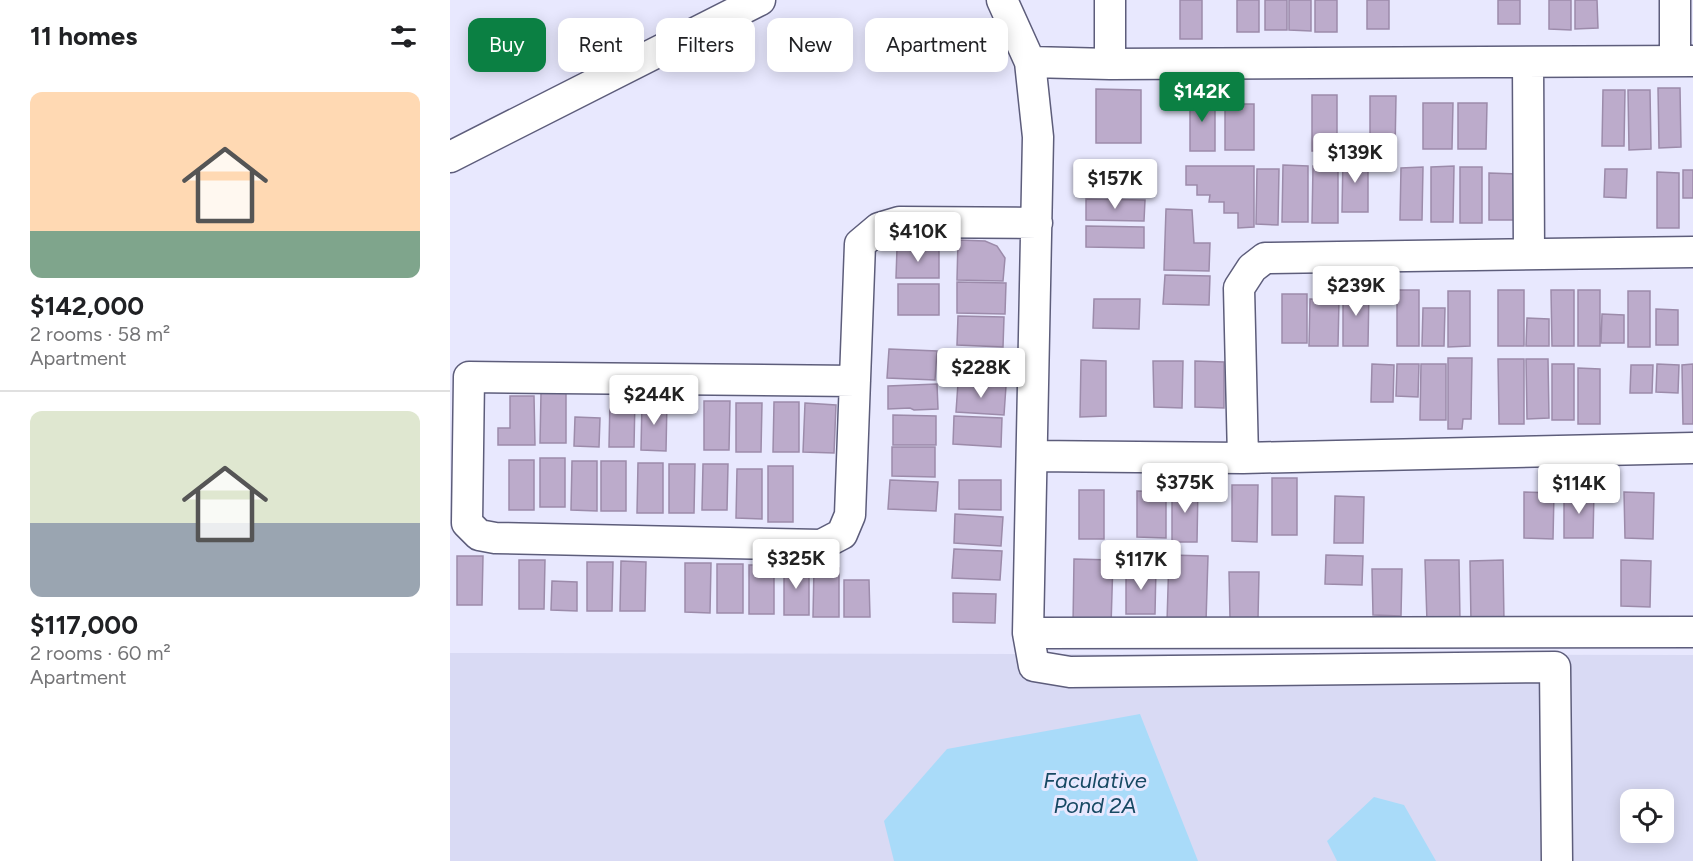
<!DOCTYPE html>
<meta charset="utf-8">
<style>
body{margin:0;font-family:Figtree,sans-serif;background:#f6f6f6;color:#202124;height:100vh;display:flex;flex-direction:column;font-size:22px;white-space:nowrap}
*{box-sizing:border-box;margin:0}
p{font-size:20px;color:#757577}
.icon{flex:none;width:33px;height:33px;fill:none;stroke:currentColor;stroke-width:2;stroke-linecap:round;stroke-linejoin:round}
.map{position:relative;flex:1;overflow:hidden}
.sheet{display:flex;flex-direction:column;background:#fff;width:450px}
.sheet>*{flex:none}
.banner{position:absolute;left:18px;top:18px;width:570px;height:54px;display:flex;gap:12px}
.fabs{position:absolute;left:1170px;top:789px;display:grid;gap:12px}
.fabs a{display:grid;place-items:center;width:54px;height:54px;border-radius:12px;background:#fff;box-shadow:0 3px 15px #0003;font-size:30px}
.price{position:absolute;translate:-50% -51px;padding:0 14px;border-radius:6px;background:#fff;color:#222;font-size:20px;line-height:39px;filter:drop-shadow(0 2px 3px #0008)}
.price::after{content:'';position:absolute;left:50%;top:36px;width:18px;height:14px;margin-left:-9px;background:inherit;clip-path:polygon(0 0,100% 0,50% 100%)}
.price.selected{background:#0b8043;color:#fff}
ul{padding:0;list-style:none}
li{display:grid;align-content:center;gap:12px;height:318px;padding:0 30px}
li+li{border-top:2px solid #e0e0e0}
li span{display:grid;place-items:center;height:186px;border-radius:12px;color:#555}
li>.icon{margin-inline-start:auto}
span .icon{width:108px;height:108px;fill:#fffc;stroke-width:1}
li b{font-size:26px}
h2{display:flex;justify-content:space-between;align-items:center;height:72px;padding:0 30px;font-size:26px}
.pill{padding:0 21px;border-radius:12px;background:#fff;box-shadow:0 3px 15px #0003;font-size:21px;line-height:54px}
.pill.selected{background:#0b8043;color:#fff}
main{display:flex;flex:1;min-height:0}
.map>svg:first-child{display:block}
.built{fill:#d9daf4;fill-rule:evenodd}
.water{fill:#a9dbf9}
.building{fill:#bcabcb;stroke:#9c8baa;stroke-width:1.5}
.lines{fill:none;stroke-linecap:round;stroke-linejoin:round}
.minor-casing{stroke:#5d5d7b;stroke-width:33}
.minor{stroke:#fff;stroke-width:30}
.labels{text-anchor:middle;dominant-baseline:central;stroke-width:6;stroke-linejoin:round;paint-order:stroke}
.water-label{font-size:22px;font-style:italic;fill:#174963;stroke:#e8e8fe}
</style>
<main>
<section class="sheet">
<h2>11 homes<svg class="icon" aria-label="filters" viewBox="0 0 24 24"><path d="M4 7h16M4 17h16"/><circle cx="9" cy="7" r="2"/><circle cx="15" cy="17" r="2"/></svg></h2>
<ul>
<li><span style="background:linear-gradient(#ffd9b3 75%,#7fa58c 0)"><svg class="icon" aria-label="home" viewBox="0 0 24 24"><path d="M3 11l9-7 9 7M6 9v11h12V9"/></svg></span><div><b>$142,000</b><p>2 rooms · 58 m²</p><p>Apartment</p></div></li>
<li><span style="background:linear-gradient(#dfe7d0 60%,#9aa5b1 0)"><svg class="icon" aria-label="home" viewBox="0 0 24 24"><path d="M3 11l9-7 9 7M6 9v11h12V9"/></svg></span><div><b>$117,000</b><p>2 rooms · 60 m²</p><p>Apartment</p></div></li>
</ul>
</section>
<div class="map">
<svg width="1243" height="861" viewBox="0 0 1243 861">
<rect width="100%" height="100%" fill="#e8e8fe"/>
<!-- built -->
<path class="built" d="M0,653L1243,655V861H0ZM1180,800H1214V832H1180Z"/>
<!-- water -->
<path class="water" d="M690,714L748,861H444L434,821L497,749Z
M924,797L954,805L986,861H887L877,841Z"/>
<!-- building -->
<path class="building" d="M730,0H752V39H730Z
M787,0H809V32H787Z
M815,0H837V30H815Z
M839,0H861V31L839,30Z
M865,0H887V32H865Z
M917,0H939V29H917Z
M1048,0H1070V24H1048Z
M1099,0H1121V30L1099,29Z
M1125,0H1147L1148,28L1125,29Z
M1208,88H1230L1231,147L1209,148Z
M646,89L691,90V143H646Z
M1153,90H1175L1174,146H1152Z
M1178,90H1200L1201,149L1179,150Z
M740,94L765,95V151H740Z
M862,95H887V151H862Z
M920,96H946L945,152H920Z
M973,103H1003L1002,149H973Z
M1008,103H1037L1036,149H1008Z
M775,104H804V150H775Z
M893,156H918V212H892Z
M833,165L858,166V222H832Z
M736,166H804V227L788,228V213H774V202H759L760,195H747V185H736Z
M863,166L888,167V223H862Z
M1004,166L1003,222H981V167Z
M973,167L972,220H950L951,168Z
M1010,167H1032V223H1010Z
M807,169H829L828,225L806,224Z
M1155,169H1177L1176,198L1154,197Z
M1233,170H1243V198H1233Z
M1207,172L1229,173V228H1207Z
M1039,173L1068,174L1067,220H1039Z
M636,199L695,200L694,221L636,220Z
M716,209L742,210L744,243H760L759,271L714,270Z
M636,226L694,227V248L636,247Z
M508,240L535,241L547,246L555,258L553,281L507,280Z
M447,248L489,249V278H446Z
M715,275L760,276L759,305L713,304Z
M507,282L556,283L555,314L507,313Z
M448,284H489V315H448Z
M893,289H919L918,346H893Z
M947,290H969V346H947Z
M1048,290H1074V346H1048Z
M1101,290H1124V346H1102Z
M1128,290H1150V346H1128Z
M998,291H1020V346L998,347Z
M1178,291H1200V347H1178Z
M832,294H857V343H832Z
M644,299H690L689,329L643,328Z
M860,299L889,300L888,346H859Z
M973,308H995L994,346H972Z
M1206,309L1228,310V345H1206Z
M1152,314L1174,315V343H1151Z
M508,316L554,317L553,347L507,345Z
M1077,318L1099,319V346H1076Z
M439,349L487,351L485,380L437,378Z
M506,350L531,351L530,380L505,379Z
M998,358H1022L1021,419H1013L1012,429H998Z
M1048,359H1074V424H1049Z
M1076,359H1098L1099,418L1077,419Z
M631,360L656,361V416L630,417Z
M703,361H733L732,408L704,407Z
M745,361L774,362V408L745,407Z
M922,364L944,365L943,402H921Z
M947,364H969L968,397L946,396Z
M971,364H996V420H970Z
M1102,364H1124V420H1102Z
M1207,364L1229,365L1228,393L1206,392Z
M1243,364V424H1233L1232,365Z
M1181,365H1203L1202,393H1180Z
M1128,368L1150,369V424H1128Z
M508,383L556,386L554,415L506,412Z
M487,384L488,409L464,410L460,408L438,409V386Z
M91,393H116V443H90Z
M60,396H84L85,445H48V428H60Z
M160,398H185L184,447H159Z
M192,401H217L216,451L191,450Z
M254,401H280L279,450H254Z
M324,402H349V452H323Z
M286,403H312L311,452H286Z
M355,403L386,405L384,453L353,452Z
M443,415L486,416V445H443Z
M504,416L552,418L551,447L503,444Z
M125,417L150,418L149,447L124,446Z
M442,447H485V477L442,476Z
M90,458H115V507H90Z
M59,460H84V510H59Z
M122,461H147V511L121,510Z
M151,461H176V511H151Z
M188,463H213V513H187Z
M219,464H245L244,513H219Z
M253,464H278L277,510H252Z
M318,466H343V522H318Z
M287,469H312V519L286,518Z
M822,478H847V535H822Z
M440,480L488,482L486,511L438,509Z
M509,480H551V510L509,509Z
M782,485H808L807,542L782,541Z
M722,486H748L747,542H722Z
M629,490H654V539H629Z
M687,491L716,492V538L687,537Z
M1114,491L1144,492L1143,538H1114Z
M1074,492L1104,493L1103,539L1074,538Z
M1174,492L1204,493L1203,539L1175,538Z
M885,496L914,497L913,543H884Z
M505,514L553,517L551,546L504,543Z
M504,549L552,551L550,580L502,578Z
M719,555L758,556L756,622H717Z
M876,555L913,556L912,585L875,584Z
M7,556H33L32,605H7Z
M624,559L663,560L661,626L623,625Z
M69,560H95L94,609H69Z
M975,560H1009L1010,621L977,622Z
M1053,560L1054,622L1021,623L1020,561Z
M1171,560L1201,561L1200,607L1171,606Z
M171,561L196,562L195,611H170Z
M137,562H163L162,611H137Z
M235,563H261L260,613L235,612Z
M267,564H293V613H267Z
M299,565H324V614H299Z
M334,566H359V615H334Z
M364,567L389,568V617H363Z
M676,568H706L705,614H676Z
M922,569H952L951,616L923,615Z
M779,572H809L808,619L780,618Z
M394,580H419L420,617H394Z
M102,581L127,582V611L101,610Z
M503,593L546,594L545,623L503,622Z"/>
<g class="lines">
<defs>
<path id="minor" d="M552,0L580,62L588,137L578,633L584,666L620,672L1105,667L1107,861
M660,0V64
M1225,0V61
M580,62L660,64L1243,61
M1078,62L1079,254
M0,157L310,0
M405,381L19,377L17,523L29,535L45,538L371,545L392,534L400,515L410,244L429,228L449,222L587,223
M582,456L793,458L1243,448
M793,458L789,288L802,268L815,258L1243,252
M578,633L1243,632"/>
</defs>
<!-- minor casing -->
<use href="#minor" class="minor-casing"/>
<!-- minor -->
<use href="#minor" class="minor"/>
</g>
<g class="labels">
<!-- water labels -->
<g class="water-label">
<text x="645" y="780">Faculative<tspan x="645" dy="25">Pond 2A</tspan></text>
</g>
</g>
</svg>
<div class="fabs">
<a><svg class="icon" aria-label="locate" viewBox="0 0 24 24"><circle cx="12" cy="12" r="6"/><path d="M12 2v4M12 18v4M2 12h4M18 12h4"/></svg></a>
</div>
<b class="price selected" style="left:752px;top:123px">$142K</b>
<b class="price" style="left:905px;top:184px">$139K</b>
<b class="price" style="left:665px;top:210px">$157K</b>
<b class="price" style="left:468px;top:263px">$410K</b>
<b class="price" style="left:906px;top:317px">$239K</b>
<b class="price" style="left:531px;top:399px">$228K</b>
<b class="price" style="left:204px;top:426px">$244K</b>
<b class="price" style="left:735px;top:514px">$375K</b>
<b class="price" style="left:1129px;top:515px">$114K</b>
<b class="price" style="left:346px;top:590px">$325K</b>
<b class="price" style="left:691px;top:591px">$117K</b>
<div class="banner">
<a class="pill selected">Buy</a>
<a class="pill">Rent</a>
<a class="pill">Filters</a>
<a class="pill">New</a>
<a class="pill">Apartment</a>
</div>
</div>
</main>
